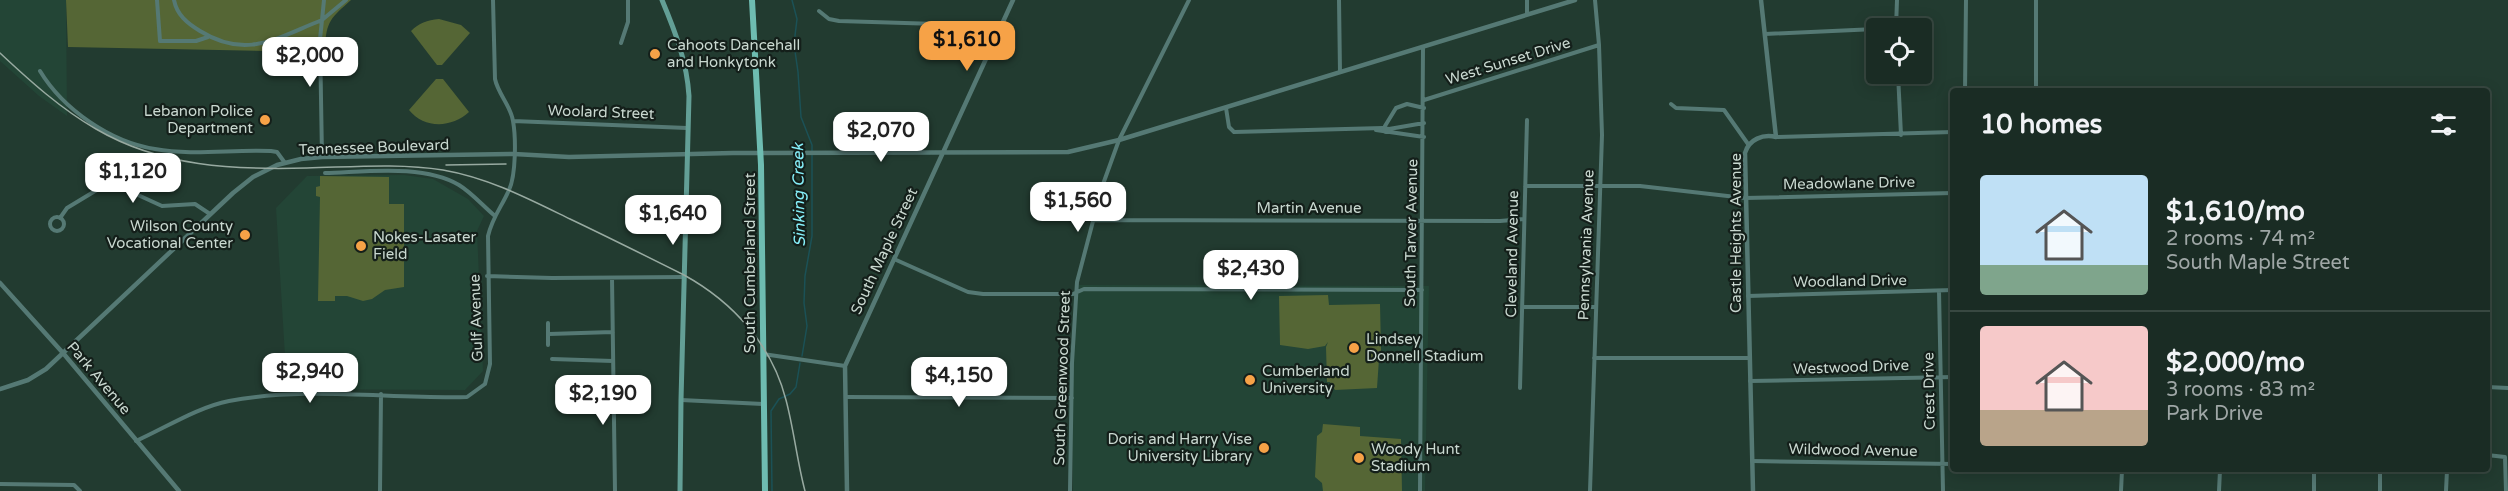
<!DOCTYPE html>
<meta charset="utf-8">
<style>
body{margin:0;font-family:"Varela Round",sans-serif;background:#23342c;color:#f1f3f6;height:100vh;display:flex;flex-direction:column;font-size:22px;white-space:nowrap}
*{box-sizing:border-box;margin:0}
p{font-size:20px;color:#9fa7a6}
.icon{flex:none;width:33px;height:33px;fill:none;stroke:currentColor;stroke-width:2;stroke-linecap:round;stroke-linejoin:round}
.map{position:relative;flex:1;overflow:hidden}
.panel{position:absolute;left:1950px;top:88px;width:540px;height:384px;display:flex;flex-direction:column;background:#1a2c24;border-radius:6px;box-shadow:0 3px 15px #0003,0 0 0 2px #384841}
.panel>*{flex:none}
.buttons{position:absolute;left:1866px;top:18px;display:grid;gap:12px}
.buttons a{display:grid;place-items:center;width:66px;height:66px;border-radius:6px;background:#1a2c24;box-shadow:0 3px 15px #0003,0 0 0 2px #384841;font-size:30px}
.price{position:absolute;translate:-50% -51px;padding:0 14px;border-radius:12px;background:#fff;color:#222;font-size:20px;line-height:39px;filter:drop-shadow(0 2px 3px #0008)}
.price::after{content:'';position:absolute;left:50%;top:36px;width:18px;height:14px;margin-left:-9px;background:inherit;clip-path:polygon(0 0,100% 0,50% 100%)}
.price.current{background:#f6a247;color:#111}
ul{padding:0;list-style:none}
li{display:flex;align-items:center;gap:18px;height:150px;padding:0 30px}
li+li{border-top:2px solid #384841}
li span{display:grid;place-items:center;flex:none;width:168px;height:120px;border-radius:6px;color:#555}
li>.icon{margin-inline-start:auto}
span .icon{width:72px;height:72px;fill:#fffc;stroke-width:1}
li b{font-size:26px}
h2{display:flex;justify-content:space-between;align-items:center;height:72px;padding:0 30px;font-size:26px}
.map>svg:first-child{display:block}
.built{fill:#234536}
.green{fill:#556635}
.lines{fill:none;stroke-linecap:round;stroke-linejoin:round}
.stream{stroke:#1b5156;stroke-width:1.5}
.minor{stroke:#557974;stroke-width:4}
.tertiary{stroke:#557974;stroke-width:4.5}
.secondary{stroke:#639f96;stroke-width:5}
.primary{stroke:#6ebcb1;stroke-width:6}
.rail{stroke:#98aaa1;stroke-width:1.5}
.minor-bridge{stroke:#557974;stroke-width:4}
.poi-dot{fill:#f6a247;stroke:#141f1a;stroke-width:2}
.labels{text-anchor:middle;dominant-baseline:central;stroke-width:4.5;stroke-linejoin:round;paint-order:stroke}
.poi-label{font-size:15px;fill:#c9d8d0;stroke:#141f1a;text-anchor:start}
.street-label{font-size:15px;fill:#c9d8d0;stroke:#141f1a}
.water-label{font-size:16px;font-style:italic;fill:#87f1fb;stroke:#141f1a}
</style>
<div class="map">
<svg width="2508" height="491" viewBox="0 0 2508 491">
<rect width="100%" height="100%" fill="#223b30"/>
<!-- built -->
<path class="built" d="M0,0H66L67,116L39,96L0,61Z
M404,175L433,179L468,199L484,216L477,231L483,371L465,390L287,389L276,208L307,176Z
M1079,285L1429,286L1425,491H1073L1072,363Z"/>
<!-- green -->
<path class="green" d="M66,0H351C331,18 326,21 325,49L316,52L68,47Z
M439,19L461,25L470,33L442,65H437L411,31C419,23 427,20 439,19Z
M436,79H443L469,112C452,128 424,129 409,110Z
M320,176L389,177V204H404V287L385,290L372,299L363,301L347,296H335V301H318L320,197L316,196V187L320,186Z
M1328,295L1329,305L1380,304L1381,350L1379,359L1377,388L1335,390L1330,382H1327L1326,347L1328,342L1325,346L1308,349L1280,345L1279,296Z
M1323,424L1360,427V436L1401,439L1402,491H1323L1322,483L1315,477L1317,436L1322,432Z"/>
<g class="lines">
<!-- stream -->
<path class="stream" d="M792,0L797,19L794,44L798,72L801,117L812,145V236L805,276L804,303L807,326L802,356
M772,491L771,411L779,399L790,394L796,387L800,363"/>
<!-- minor -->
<path class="minor" d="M157,0L160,41H196L208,37
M174,0C177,15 187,23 200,31C247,60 276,38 322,20L324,0
M1339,0L1340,72
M819,11L829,19L839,21L970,25L1000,28
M1527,14V0
M1884,28H1896
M1896,28L1897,0
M1765,34L1876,29
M621,43L628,22V0
M40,71C63,109 110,142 155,149C193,156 233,149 271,151L277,152L285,163
M1898,74L1901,135
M1965,92L1966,0
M2036,92V0
M1424,100L1599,45
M1671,104L1676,108L1724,110L1748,144
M1226,108L1229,127L1234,132L1383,128
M513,121L687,128
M1389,129L1424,123
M1376,130L1424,137
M1385,132V126L1396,108L1407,104L1424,108
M1776,137L1953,132
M322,157L320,39L322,20L346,0
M325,173C366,172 423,164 459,185C472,193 483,206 495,216
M1525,186H1640L1745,198L1953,193
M50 224a7 7 0 1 1 14 0a7 7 0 1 1-14 0Z
M60,218L67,208L105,185L114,184L162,206L195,204L210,214
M1093,220L1500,221L1524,219
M894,259L968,292L983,294H1073L1084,289L1422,290
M487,276L552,278L684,277
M612,278L615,491
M1939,291L1943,491
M1748,296L1953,290
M1523,307H1595
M548,323V345
M549,334L613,332
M763,354L845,366
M1594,358H1749
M552,359L613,361
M1750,381L1953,377
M2487,387L2508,388
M1520,388L1527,120
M846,397L1072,398
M681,400L763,404
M136,441C165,428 198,407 229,401C308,386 387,399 467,397L485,384L490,364L488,236C492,218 502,206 509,190C516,175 516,138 513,121C511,106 498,94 495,79L493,0
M2487,455L2505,457L2506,491
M1752,461L1953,464
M0,484L74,485L80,491
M380,491L381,394
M1070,491L1072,363L1077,282L1102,187L1119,140L1189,0
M1420,491L1423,47
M1590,491L1602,135L1599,45L1595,0
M2121,491L2122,470
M2219,491L2220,470
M2314,491V470
M2380,491V470
M2446,491L2447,470"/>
<!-- tertiary -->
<path class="tertiary" d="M0,283L63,353L179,491
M0,389L28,380L46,369L233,193L253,177L277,165L301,159L322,157L514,154L569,157L733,153L1068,152L1119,140L1575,0
M847,491L845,366L1013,0
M1753,491L1745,153C1749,139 1763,134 1776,137L1761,0"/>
<!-- secondary -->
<path class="secondary" d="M662,0C675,31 687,62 689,96L681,400L680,491"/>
<!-- primary -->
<path class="primary" d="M752,0L761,165L765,491"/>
<!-- rail -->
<path class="rail" d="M0,53C30,81 61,109 96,129C161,167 234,170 307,168C352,167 399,163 443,170C489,178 529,199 570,219C608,237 646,256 684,275C733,302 772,345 786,400C794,430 797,461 805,491
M446,165L506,164"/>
<!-- minor-bridge -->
<path class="minor-bridge" d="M1383,128L1389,129"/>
</g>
<!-- markers -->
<g class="poi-dot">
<circle cx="655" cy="54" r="6"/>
<circle cx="265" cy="120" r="6"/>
<circle cx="245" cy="235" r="6"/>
<circle cx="361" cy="246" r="6"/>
<circle cx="1354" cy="348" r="6"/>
<circle cx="1250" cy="380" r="6"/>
<circle cx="1264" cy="448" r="6"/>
<circle cx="1359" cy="458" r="6"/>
</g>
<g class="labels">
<!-- poi labels -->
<g class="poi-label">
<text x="667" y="45">Cahoots Dancehall<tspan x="667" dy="17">and Honkytonk</tspan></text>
<text x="253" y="111" text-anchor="end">Lebanon Police<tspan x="253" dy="17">Department</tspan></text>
<text x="233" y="226" text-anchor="end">Wilson County<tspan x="233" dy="17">Vocational Center</tspan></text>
<text x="373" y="237">Nokes-Lasater<tspan x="373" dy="17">Field</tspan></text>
<text x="1366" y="339">Lindsey<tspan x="1366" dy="17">Donnell Stadium</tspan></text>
<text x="1262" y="371">Cumberland<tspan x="1262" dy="17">University</tspan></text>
<text x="1252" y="439" text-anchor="end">Doris and Harry Vise<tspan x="1252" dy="17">University Library</tspan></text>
<text x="1371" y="449">Woody Hunt<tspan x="1371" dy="17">Stadium</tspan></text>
</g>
<!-- street labels -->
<g class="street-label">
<text transform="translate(1508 61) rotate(-17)">West Sunset Drive</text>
<text transform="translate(601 112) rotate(2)">Woolard Street</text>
<text transform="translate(374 147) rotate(-2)">Tennessee Boulevard</text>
<text transform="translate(1849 183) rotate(-1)">Meadowlane Drive</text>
<text x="1309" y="208">Martin Avenue</text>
<text transform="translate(1411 233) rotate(-89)">South Tarver Avenue</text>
<text transform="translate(1736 233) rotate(-90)">Castle Heights Avenue</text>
<text transform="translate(1586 245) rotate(-88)">Pennsylvania Avenue</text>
<text transform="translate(884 251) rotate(-65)">South Maple Street</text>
<text transform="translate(1512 254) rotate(-89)">Cleveland Avenue</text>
<text transform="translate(750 263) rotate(-90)">South Cumberland Street</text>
<text transform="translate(1850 281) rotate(-1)">Woodland Drive</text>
<text transform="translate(476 318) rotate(-92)">Gulf Avenue</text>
<text transform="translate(1851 367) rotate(-2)">Westwood Drive</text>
<text transform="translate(99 378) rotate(50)">Park Avenue</text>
<text transform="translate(1062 378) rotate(-88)">South Greenwood Street</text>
<text transform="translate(1929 391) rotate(-91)">Crest Drive</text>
<text transform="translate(1853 450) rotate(1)">Wildwood Avenue</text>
</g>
<!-- water labels -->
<g class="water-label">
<text transform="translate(799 195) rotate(-91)">Sinking Creek</text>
</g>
</g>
</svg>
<div class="buttons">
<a><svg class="icon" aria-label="locate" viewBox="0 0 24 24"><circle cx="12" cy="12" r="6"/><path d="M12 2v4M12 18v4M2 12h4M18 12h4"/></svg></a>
</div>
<b class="price current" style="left:967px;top:72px">$1,610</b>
<b class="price" style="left:310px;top:88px">$2,000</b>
<b class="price" style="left:881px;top:163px">$2,070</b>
<b class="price" style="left:133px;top:204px">$1,120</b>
<b class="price" style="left:1078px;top:233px">$1,560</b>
<b class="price" style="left:673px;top:246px">$1,640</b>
<b class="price" style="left:1251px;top:301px">$2,430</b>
<b class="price" style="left:310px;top:404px">$2,940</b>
<b class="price" style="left:959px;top:408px">$4,150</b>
<b class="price" style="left:603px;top:426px">$2,190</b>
<section class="panel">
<h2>10 homes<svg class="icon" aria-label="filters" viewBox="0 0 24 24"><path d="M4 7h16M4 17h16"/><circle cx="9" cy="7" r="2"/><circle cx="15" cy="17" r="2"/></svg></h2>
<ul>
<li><span style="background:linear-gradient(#bfe0f5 75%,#7fa58c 0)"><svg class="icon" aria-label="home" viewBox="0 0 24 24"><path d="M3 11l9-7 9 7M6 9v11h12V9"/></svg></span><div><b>$1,610/mo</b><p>2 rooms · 74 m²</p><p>South Maple Street</p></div></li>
<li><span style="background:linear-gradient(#f6c9c9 70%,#b9a48a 0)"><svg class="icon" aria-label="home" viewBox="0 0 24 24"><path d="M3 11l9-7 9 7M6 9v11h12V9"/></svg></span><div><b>$2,000/mo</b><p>3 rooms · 83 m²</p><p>Park Drive</p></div></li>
</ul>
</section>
</div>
